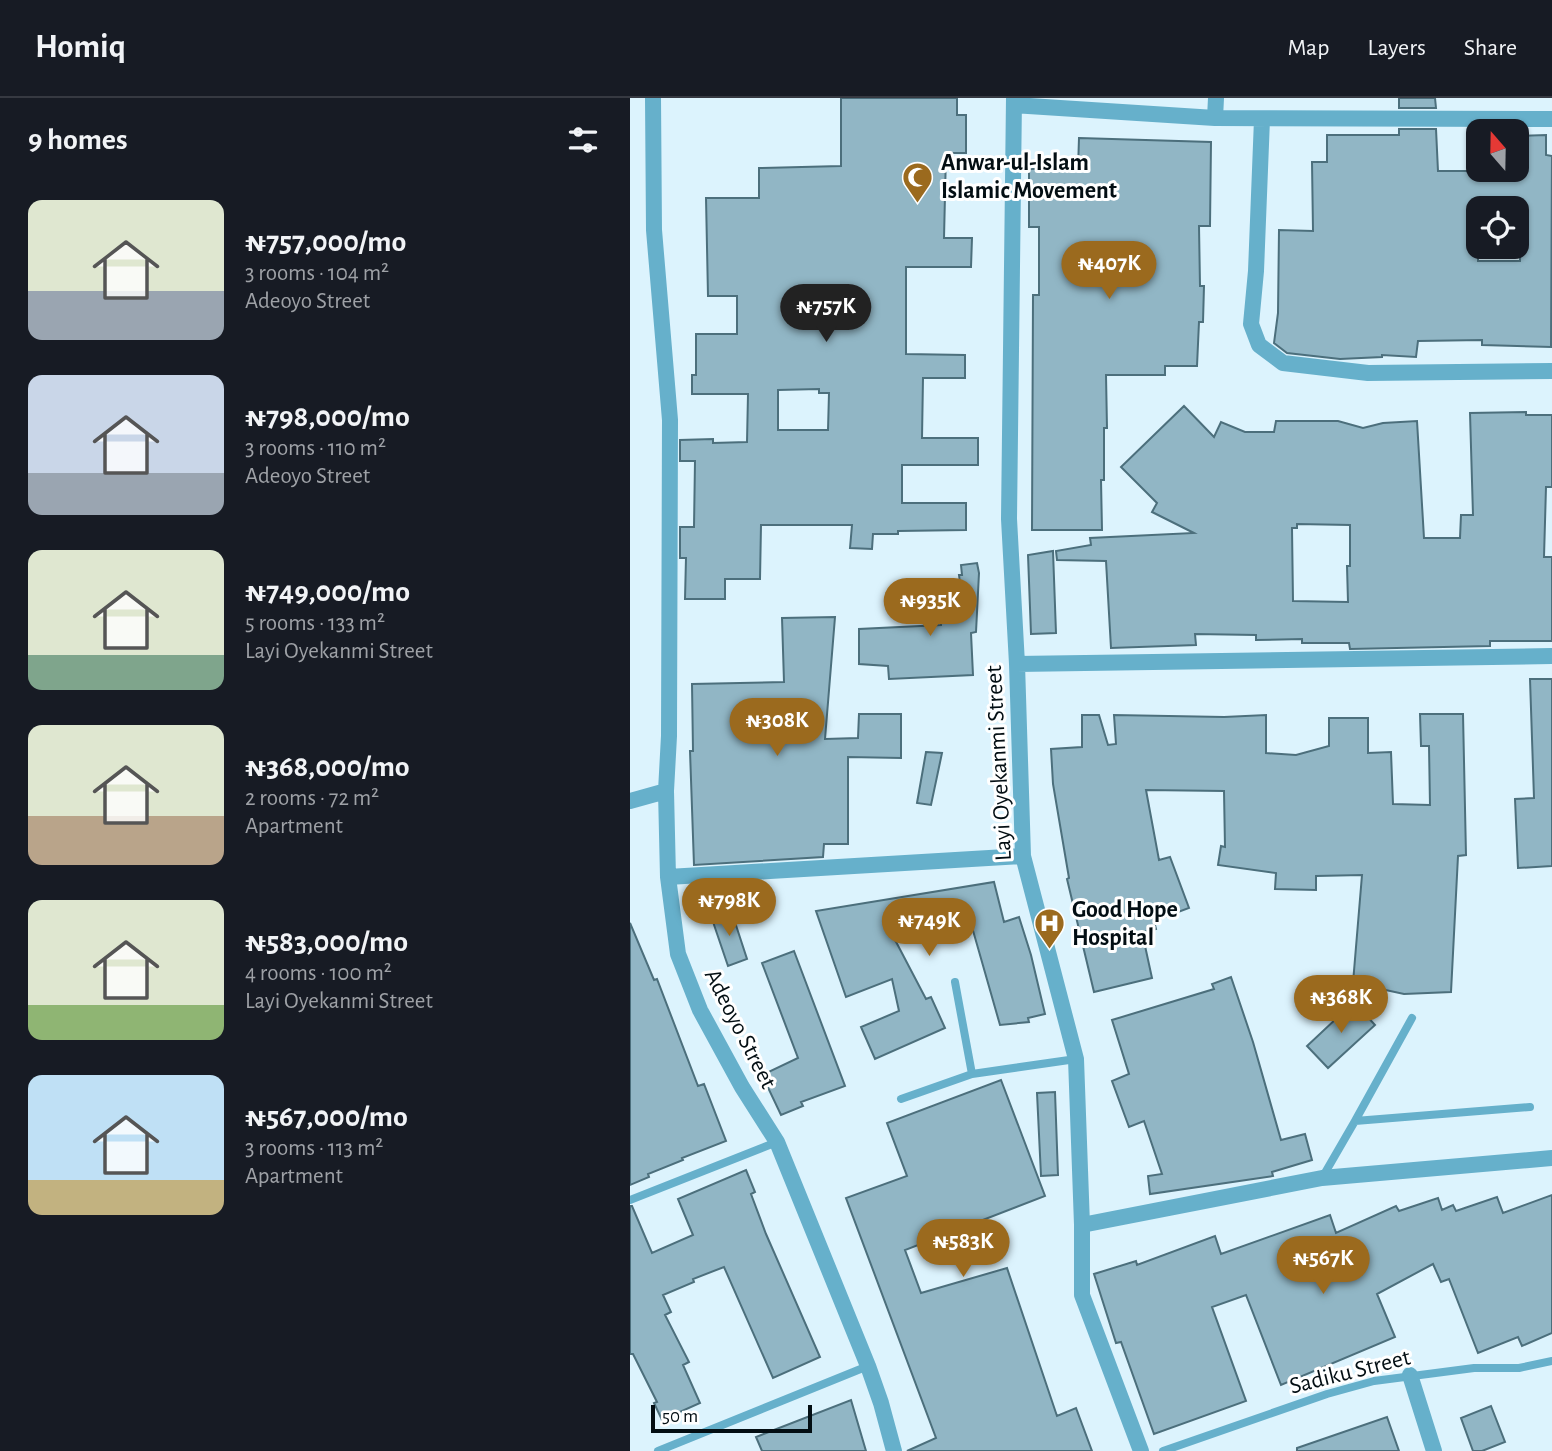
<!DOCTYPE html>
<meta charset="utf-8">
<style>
body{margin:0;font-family:"Alegreya Sans",sans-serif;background:#242831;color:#f1f3f6;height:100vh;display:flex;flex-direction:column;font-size:26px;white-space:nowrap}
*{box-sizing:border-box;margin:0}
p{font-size:23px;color:#9ea1a6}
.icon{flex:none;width:38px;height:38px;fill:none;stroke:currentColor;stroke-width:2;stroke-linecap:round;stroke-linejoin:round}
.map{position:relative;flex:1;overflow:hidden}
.details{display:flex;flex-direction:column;background:#171b24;width:630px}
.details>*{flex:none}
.needle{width:46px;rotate:340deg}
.controls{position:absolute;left:836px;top:21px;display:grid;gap:14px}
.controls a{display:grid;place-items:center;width:63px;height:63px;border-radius:14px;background:#171b24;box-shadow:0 2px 5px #0004;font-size:35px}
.scale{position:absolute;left:21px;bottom:18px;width:161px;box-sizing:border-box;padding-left:7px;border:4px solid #030e13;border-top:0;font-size:19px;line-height:24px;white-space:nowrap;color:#030e13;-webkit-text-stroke:5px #fff;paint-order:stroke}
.price{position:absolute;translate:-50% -60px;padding:0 16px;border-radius:24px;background:#9b6a1e;color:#fff;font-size:23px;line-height:46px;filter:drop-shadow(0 2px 4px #0008)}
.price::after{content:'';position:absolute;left:50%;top:42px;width:21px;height:16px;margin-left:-10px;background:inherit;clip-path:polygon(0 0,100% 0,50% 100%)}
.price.active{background:#222;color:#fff}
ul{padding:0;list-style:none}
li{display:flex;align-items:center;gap:21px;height:175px;padding:0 28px}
li span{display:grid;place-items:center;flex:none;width:196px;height:140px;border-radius:14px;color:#555}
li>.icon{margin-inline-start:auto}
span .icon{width:84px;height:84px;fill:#fffc;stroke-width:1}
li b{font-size:30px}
h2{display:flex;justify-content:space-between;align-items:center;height:84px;padding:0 28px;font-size:30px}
header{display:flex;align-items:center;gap:42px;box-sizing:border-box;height:98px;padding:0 35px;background:#171b24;border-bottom:2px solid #363941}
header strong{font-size:33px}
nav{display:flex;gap:38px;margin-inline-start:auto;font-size:24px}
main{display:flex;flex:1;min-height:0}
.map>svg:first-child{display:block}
.building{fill:#91b6c5;stroke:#4c6f7c;stroke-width:2;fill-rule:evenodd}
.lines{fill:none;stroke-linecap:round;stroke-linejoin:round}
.lane{stroke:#66b0cb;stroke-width:8}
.street{stroke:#66b0cb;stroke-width:16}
.labels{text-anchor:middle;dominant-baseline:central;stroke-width:6;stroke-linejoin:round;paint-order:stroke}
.poi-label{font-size:24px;font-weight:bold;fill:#030e13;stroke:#fff;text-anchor:start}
.street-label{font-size:24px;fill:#030e13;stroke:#fff}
</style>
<header>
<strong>Homiq</strong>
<nav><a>Map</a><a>Layers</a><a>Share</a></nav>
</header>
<main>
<section class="details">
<h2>9 homes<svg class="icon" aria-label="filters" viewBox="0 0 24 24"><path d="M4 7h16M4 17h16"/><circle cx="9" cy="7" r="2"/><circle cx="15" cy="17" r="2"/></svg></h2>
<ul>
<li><span style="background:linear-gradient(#dfe7d0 65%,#9aa5b1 0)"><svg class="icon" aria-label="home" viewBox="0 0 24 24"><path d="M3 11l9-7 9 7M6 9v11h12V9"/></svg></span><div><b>₦757,000/mo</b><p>3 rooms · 104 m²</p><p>Adeoyo Street</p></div></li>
<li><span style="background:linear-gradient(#c9d6e8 70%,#9aa5b1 0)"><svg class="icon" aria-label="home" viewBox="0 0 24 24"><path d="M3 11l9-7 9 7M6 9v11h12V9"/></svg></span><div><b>₦798,000/mo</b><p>3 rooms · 110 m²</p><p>Adeoyo Street</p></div></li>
<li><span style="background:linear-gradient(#dfe7d0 75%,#7fa58c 0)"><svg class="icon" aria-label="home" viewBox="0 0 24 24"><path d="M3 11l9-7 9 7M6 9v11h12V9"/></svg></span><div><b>₦749,000/mo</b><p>5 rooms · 133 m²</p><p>Layi Oyekanmi Street</p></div></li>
<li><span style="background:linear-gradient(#dfe7d0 65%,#b9a48a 0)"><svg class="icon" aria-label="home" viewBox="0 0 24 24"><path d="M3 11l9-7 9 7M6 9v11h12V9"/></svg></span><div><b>₦368,000/mo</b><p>2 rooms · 72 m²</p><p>Apartment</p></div></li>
<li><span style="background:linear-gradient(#dfe7d0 75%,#8fb573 0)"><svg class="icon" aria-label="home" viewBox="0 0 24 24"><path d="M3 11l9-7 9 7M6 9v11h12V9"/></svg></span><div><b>₦583,000/mo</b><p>4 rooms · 100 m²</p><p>Layi Oyekanmi Street</p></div></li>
<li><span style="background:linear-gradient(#bfe0f5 75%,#c2b280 0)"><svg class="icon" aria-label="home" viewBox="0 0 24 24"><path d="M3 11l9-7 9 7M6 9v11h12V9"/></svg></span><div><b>₦567,000/mo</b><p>3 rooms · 113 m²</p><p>Apartment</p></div></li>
</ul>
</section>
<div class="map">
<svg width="922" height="1353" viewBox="0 0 922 1353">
<rect width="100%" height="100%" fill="#dcf3fd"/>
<!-- building -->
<path class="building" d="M211,0H327V17H336V55H316L314,140H342L341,169H276V256L335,257V280H293L292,340H348V367H272V405H336V432L268,433V436H243L242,451L220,450L222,427H131L130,481H95V501H55L56,460H50V429H64L65,363H50V342L83,341V345L117,344L118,296H62V277H66V236H107V198H78L76,100H129V70L211,68ZM189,291V295H199L198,332H148V292Z
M769,0H805L806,10H769Z
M769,31H806L808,73H887V38L916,37V57L922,58L921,249L852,247V242L788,243L786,259L752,257V259L710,261L657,255L644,245L648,215L649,132L683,133L682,64H697V37H769ZM849,110H891L890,163H848Z
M449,40L581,44L580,128H569L570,188H574L573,224H569L567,268H535V277H476L477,330H474V382H471L472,432H402L403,197H409V129H399V71H448Z
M554,308L584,339L591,324L615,334H644L646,323H708L733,330L753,325L787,323L794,440H830L831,417H843L840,315L896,314V317H922V389H916L914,459H922V543H860V548L720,551L719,545H672V541L626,542V537L565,536L566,547L481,550L476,463L427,462L426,453L461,447L460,440L564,435L522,414L527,405L491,369ZM667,426L720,427V468H717L718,504L663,503L662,430H667Z
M423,453L426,535L401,536L398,457Z
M347,465L349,475L346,534L341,535L343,577L259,581L258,568L229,566V531L311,527V491L331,492L329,477H332L331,467Z
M205,519L195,641L228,640L229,616H271V660L218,659V746H194L193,759L64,767L60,653H63L62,586L154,584L152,520Z
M900,581H922V768L888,770L885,701L904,700Z
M790,616H833L836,757L828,758L821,894L774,896L723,885L732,777L686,778V792L645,791L646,775L588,767L591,748L595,749L594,693L516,692L529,762L540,759L559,810L524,823L526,831L512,834L522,880L464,894L437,781L439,780L423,686L421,651L452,649V617H469L478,647L486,646L484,617L594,619L636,617V655L666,657L699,648V620H738V655L761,654L763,706L800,707L799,648H791Z
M296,654L312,655L301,707L287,705Z
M364,784L374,824L389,819L401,857L415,916L398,920L399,924L370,927L342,829L263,838L296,901L301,899L315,930L245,961L231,929L269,913L262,881L216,899L186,813Z
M101,812L117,861L98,868L81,818Z
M0,825L24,882L27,881L68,988L74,986L96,1043L52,1060L53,1062L18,1076L19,1079L0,1087Z
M164,853L215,988L171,1004L173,1008L151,1017L132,977L168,960L132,865Z
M601,879L623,944L651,1042L675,1036L682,1062L642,1074L643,1078L520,1096L518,1078L532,1076L514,1023L499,1029L482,983L499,976L482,922L584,891L582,886Z
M724,904L745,927L698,970L677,948Z
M371,982L415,1098L275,1152L291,1195L377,1170L427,1318L446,1310L462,1353H277L306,1340L216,1100L277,1078L257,1025Z
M425,994L428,1077L411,1078L407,995Z
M116,1072L125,1094L121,1096L136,1136L190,1259L143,1280L94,1169L63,1181L64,1184L33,1197L41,1214L35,1217L59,1264L53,1267L70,1305L32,1322L24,1305L27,1304L3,1256H0V1108H2L22,1155L63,1137L48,1101Z
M922,1097V1235L892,1248L888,1239L848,1255L819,1181L811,1184L803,1166L747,1196L765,1239L651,1287L616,1197L582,1209L616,1303L524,1336L491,1244L486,1245L464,1176L506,1163L507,1167L585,1138L591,1156L700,1117L706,1135L766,1108L769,1113L808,1100L812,1112L823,1107L826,1113L867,1099L873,1115Z
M221,1302L236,1353H132L126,1339Z
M861,1308L875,1344L852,1353H843L831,1320Z
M757,1319L769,1353H667V1350Z"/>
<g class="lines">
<!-- lane -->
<path class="lane" d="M325,884L342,976
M271,1001L342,976L446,961
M725,1023L782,920
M692,1080L725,1023L900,1009
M0,1102L147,1044
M28,1353L238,1268
M533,1353L697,1296L744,1283L844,1270H889L922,1263"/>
<!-- street -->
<path class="street" d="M23,0L24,132L40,322L39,638L36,693L38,779L48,856L70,912L112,989L147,1044L238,1268L251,1305L264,1353
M384,0L379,421L387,566L393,758L446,961L452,1127V1197L511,1353
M384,7L585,20L922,21
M585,20L586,0
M632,21L626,173L621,226L629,247L653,265L738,275L922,273
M387,566L922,558
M0,703L36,693
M38,779L393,758
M452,1127L692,1080L922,1060
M780,1277L804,1353"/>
</g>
<!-- icons -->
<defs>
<symbol id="mosque-pin" viewBox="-11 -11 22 30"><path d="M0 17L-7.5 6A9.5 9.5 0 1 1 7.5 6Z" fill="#9b6a1e" stroke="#fff"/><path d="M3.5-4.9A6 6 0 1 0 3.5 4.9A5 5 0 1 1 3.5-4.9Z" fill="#fff"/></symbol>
<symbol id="hospital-pin" viewBox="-11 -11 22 30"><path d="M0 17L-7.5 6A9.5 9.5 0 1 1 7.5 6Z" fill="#9b6a1e" stroke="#fff"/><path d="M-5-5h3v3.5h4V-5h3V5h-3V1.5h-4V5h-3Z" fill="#fff"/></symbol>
</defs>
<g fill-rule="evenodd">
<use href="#mosque-pin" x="270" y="62" width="35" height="47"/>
<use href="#hospital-pin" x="402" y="808" width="35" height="47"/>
</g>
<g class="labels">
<!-- poi labels -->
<g class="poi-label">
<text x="311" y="65">Anwar-ul-Islam<tspan x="311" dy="28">Islamic Movement</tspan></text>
<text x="442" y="812">Good Hope<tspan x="442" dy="28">Hospital</tspan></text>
</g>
<!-- street labels -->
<g class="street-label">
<text transform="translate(369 665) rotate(-93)">Layi Oyekanmi Street</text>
<text transform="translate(110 931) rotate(63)">Adeoyo Street</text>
<text transform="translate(720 1274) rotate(-14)">Sadiku Street</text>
</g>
</g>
</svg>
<div class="controls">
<a><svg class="needle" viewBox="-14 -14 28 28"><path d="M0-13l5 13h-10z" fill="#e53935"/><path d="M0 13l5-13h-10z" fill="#9ea1a6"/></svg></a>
<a><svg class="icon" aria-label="locate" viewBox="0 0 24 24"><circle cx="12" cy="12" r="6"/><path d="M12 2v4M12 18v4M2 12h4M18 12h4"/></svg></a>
</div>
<div class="scale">50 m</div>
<b class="price" style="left:479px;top:203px">₦407K</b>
<b class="price active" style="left:196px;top:246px">₦757K</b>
<b class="price" style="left:300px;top:540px">₦935K</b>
<b class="price" style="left:147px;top:660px">₦308K</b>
<b class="price" style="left:99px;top:840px">₦798K</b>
<b class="price" style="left:299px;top:860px">₦749K</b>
<b class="price" style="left:711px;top:937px">₦368K</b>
<b class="price" style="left:333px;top:1181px">₦583K</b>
<b class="price" style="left:693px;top:1198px">₦567K</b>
</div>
</main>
